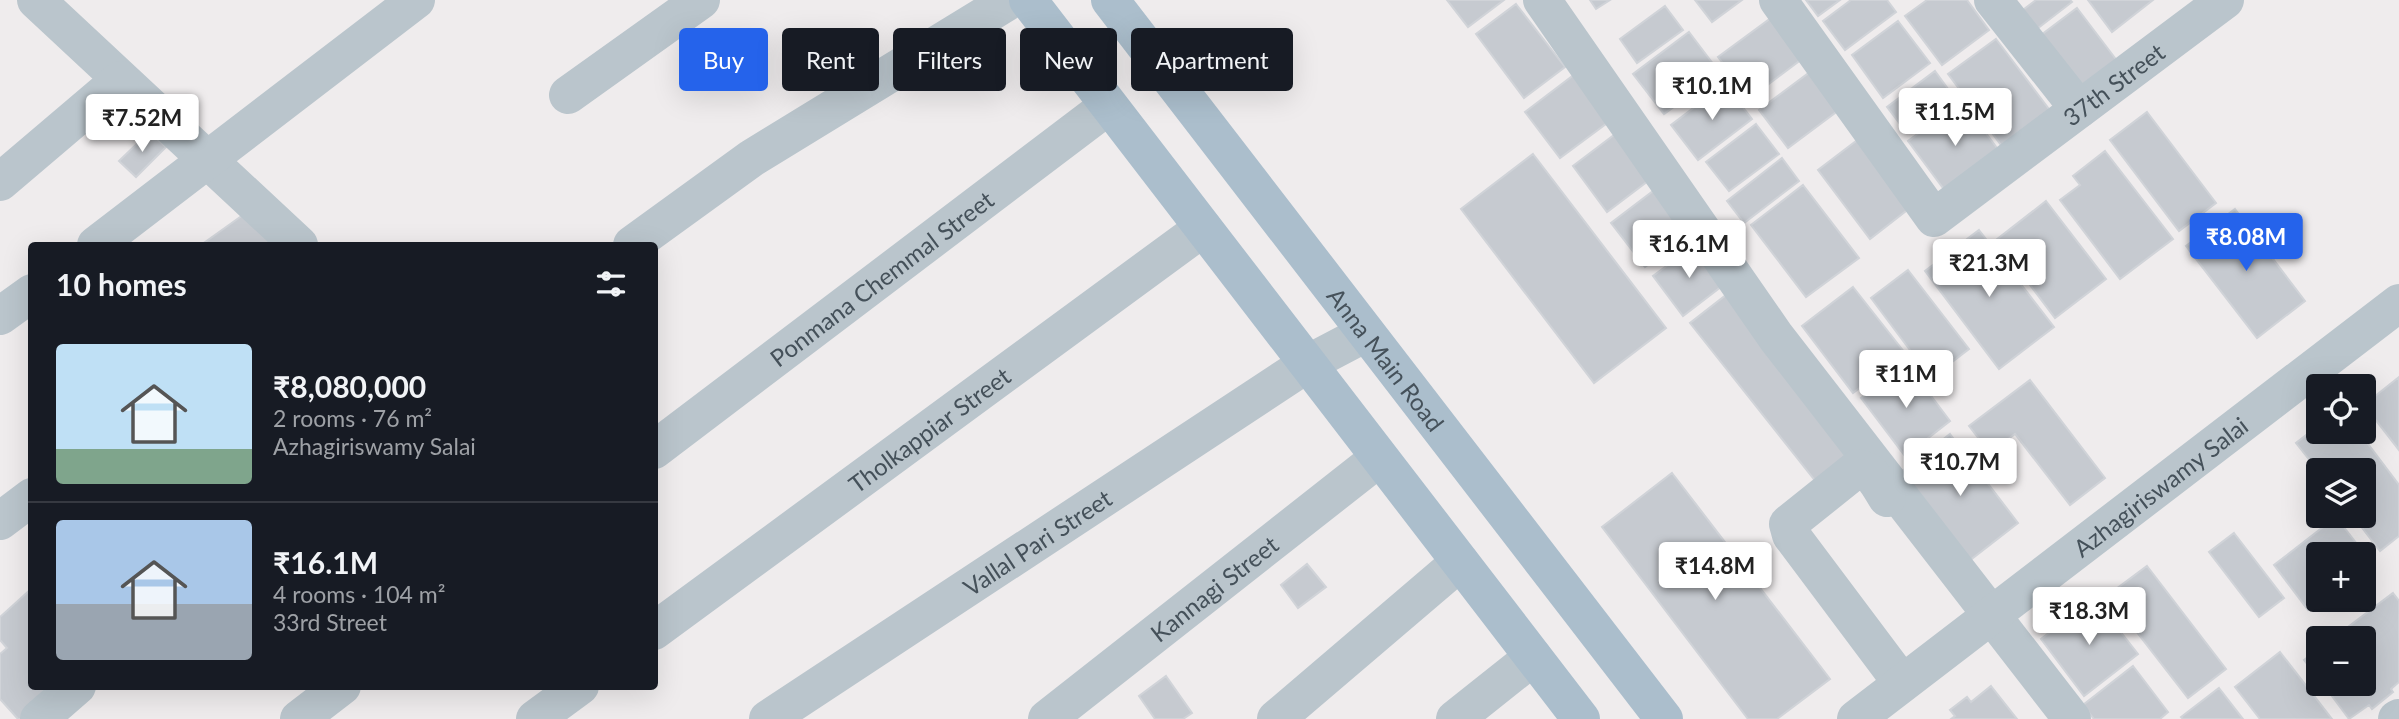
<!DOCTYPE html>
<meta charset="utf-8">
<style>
body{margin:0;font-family:Lato,sans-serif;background:#20242c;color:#f1f3f6;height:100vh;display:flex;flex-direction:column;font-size:26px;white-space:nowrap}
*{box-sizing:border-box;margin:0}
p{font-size:23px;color:#9ea1a6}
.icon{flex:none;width:38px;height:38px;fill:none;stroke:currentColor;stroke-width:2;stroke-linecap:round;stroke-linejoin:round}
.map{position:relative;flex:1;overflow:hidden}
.drawer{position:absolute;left:28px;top:242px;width:630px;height:448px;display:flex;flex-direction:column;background:#171b24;border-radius:7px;box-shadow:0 7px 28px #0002}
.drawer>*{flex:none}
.guide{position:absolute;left:679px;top:28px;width:665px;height:63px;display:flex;gap:14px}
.tools{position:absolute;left:2306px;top:374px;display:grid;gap:14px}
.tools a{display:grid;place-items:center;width:70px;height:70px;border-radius:7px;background:#171b24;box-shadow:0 7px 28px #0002;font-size:35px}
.price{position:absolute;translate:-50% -60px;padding:0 16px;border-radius:7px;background:#fff;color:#222;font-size:23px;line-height:46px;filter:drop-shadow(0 2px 4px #0008)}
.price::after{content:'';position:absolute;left:50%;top:42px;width:21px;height:16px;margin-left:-10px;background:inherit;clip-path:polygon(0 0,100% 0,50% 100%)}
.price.selected{background:#2563eb;color:#fff}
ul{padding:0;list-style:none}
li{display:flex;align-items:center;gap:21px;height:175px;padding:0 28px}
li+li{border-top:2px solid #363941}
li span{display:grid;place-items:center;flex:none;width:196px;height:140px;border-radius:7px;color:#555}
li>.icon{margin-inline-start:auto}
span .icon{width:84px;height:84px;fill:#fffc;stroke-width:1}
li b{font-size:30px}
h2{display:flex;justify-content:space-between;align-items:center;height:84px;padding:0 28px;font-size:30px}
.pill{padding:0 24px;border-radius:7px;background:#171b24;box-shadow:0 7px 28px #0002;font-size:24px;line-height:63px}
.pill.selected{background:#2563eb;color:#fff}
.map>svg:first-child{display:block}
.building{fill:#c6cad0;stroke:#d0d3d8;stroke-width:2}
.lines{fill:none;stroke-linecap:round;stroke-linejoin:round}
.minor{stroke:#bac5cc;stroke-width:38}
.major{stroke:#abbecc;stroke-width:38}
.labels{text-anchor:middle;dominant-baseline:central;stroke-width:7;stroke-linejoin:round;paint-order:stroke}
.street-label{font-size:24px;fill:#45515a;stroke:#fff}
</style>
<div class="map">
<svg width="2399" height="719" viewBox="0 0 2399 719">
<rect width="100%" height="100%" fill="#efeced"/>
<!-- building -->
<path class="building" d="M1447,0H1504L1468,27Z
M1590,0H1610L1596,9Z
M1695,0H1742L1712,22Z
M1806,0H1840L1818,16Z
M1851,0H1887L1896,12L1845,50L1823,21Z
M1927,0H1967L1989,30L1942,65L1905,16Z
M2036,0H2070L2072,2L2029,35L2015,16Z
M2088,0H2153L2112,32Z
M1516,4L1565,67L1524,98L1476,34Z
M1665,6L1683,30L1637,63L1620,39Z
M2077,8L2118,62L2074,95L2033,41Z
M1771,18L1802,59L1750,98L1718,57Z
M1898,21L1930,63L1883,98L1852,55Z
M1689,32L1720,73L1664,114L1633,74Z
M1996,39L2052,113L2004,149L1948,74Z
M1814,69L1843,107L1788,148L1759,110Z
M1579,71L1614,118L1560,158L1525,112Z
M1935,71L1954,97L1907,133L1887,107Z
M1725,84L1752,119L1698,160L1671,125Z
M1962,101L2003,156L1949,196L1908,141Z
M2147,112L2216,203L2179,231L2110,140Z
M1756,124L1779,154L1729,191L1706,162Z
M149,132L166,147L136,177L119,161Z
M1618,132L1652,178L1607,212L1573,166Z
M1864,135L1915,204L1870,239L1818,170Z
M2105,151L2173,239L2120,279L2060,200L2080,185L2073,176Z
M1533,154L1666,328L1594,383L1461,209Z
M1782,158L1799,181L1744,223L1727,201Z
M1661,185L1695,229L1645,267L1611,223Z
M1803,185L1859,258L1806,297L1751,225Z
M2046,201L2106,279L2055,318L1996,240Z
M2235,209L2305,301L2257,338L2186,246Z
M247,212L275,245H201Z
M1979,230L2054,327L1999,369L1925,271Z
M1696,244L1726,283L1683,316L1653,276Z
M1908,270L1969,349L1931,378L1871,298Z
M1853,287L1905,353L1853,393L1802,326Z
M1726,295L1857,459L1821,488L1690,323Z
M1907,364L1950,421L1905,456L1861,398Z
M2399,377V450L2364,405Z
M2030,380L2105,478L2070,505L2015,434L1990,453L1969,426Z
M2319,425V432H2359L2399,485V536L2380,551L2353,516H2364V471L2319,472L2296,443Z
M1950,434L2018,523L1969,561L1901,472Z
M1672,473L1830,679L1777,719H1748L1602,527Z
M2336,517L2371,562L2364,567V555H2319L2321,600L2308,610L2274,565Z
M2234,533L2284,598L2259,617L2209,552Z
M1307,564L1326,587L1298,608L1281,585Z
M2147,566L2226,669L2188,698L2108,595Z
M31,589L32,686H46L43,689L49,696L24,719H18L0,699V654L7,648L0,640V617Z
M2393,593L2399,601V682L2391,689L2393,692L2372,709L2369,705L2349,719L2323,684H2364V639H2332Z
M2094,598L2138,654L2084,696L2041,639Z
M2319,649V679L2304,660Z
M2280,652L2332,719H2260L2235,687Z
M2133,666L2168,712L2160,719H2094L2083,705Z
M1166,676L1192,713L1183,719H1155L1139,696Z
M1991,686L2017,719H1951L1955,716L1950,710L1967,697L1971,702Z
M2219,688L2243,719H2183L2181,717Z"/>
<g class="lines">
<!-- minor -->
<g class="minor">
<path d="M36,0L299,245"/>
<path d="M1542,0L1776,337L2072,719"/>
<path id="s1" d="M1778,0L1934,218L2225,0"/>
<path d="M1993,0L2079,109"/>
<path d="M568,95L701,0"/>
<path d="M0,182L120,80"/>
<path d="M96,245L416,0"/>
<path d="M632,245L752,158L1010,0"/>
<path d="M0,316L32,293"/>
<path id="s2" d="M654,450L1108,106"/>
<path d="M1887,498C1879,486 1873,470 1858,468L1788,524L1791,535L1902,683"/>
<path d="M0,521L32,497"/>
<path id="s3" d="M654,631L1203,228"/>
<path d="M39,719L77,686"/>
<path d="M299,719L342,686"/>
<path d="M535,719L580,686"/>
<path id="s4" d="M768,719L1307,364L1366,333"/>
<path id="s5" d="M1047,719L1379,458"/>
<path d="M1276,719L1460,562"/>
<path d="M1455,719L1533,657"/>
<path id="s6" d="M1856,719L2399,303"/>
<path d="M2397,719L2399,718"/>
</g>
<!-- major -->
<g class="major">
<path d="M1028,0L1581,719"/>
<path id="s7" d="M1110,0L1664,719"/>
</g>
</g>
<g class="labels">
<!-- street labels -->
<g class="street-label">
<text stroke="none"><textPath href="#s1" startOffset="492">37th Street</textPath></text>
<text stroke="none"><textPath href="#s2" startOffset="285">Ponmana Chemmal Street</textPath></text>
<text stroke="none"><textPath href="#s7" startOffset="453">Anna Main Road</textPath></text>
<text stroke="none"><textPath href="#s3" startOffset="341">Tholkappiar Street</textPath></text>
<text stroke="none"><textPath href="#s6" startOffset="383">Azhagiriswamy Salai</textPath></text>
<text stroke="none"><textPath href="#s4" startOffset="322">Vallal Pari Street</textPath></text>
<text stroke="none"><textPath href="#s5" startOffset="212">Kannagi Street</textPath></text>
</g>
</g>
</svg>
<div class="tools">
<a><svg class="icon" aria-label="locate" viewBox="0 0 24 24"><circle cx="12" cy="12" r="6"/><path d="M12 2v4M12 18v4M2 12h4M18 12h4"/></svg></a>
<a><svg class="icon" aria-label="layers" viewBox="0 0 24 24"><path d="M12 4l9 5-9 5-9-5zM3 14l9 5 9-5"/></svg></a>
<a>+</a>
<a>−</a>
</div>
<b class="price" style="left:1712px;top:122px">₹10.1M</b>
<b class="price" style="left:1955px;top:148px">₹11.5M</b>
<b class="price" style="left:142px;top:154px">₹7.52M</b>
<b class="price selected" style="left:2246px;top:273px">₹8.08M</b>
<b class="price" style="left:1689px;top:280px">₹16.1M</b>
<b class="price" style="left:1989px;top:299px">₹21.3M</b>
<b class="price" style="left:1906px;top:410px">₹11M</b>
<b class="price" style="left:1960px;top:498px">₹10.7M</b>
<b class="price" style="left:1715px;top:602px">₹14.8M</b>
<b class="price" style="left:2089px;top:647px">₹18.3M</b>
<div class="guide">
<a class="pill selected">Buy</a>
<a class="pill">Rent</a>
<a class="pill">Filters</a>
<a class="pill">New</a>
<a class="pill">Apartment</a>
</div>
<section class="drawer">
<h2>10 homes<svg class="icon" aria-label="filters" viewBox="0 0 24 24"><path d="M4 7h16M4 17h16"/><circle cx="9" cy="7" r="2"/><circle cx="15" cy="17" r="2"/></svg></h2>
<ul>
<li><span style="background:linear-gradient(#bfe0f5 75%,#7fa58c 0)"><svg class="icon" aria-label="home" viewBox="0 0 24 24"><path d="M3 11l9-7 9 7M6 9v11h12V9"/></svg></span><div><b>₹8,080,000</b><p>2 rooms · 76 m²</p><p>Azhagiriswamy Salai</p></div></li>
<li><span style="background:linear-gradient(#a9c7e8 60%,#9aa5b1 0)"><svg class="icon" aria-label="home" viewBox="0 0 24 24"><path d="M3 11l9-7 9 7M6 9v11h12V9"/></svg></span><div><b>₹16.1M</b><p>4 rooms · 104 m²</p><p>33rd Street</p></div></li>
</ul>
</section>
</div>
